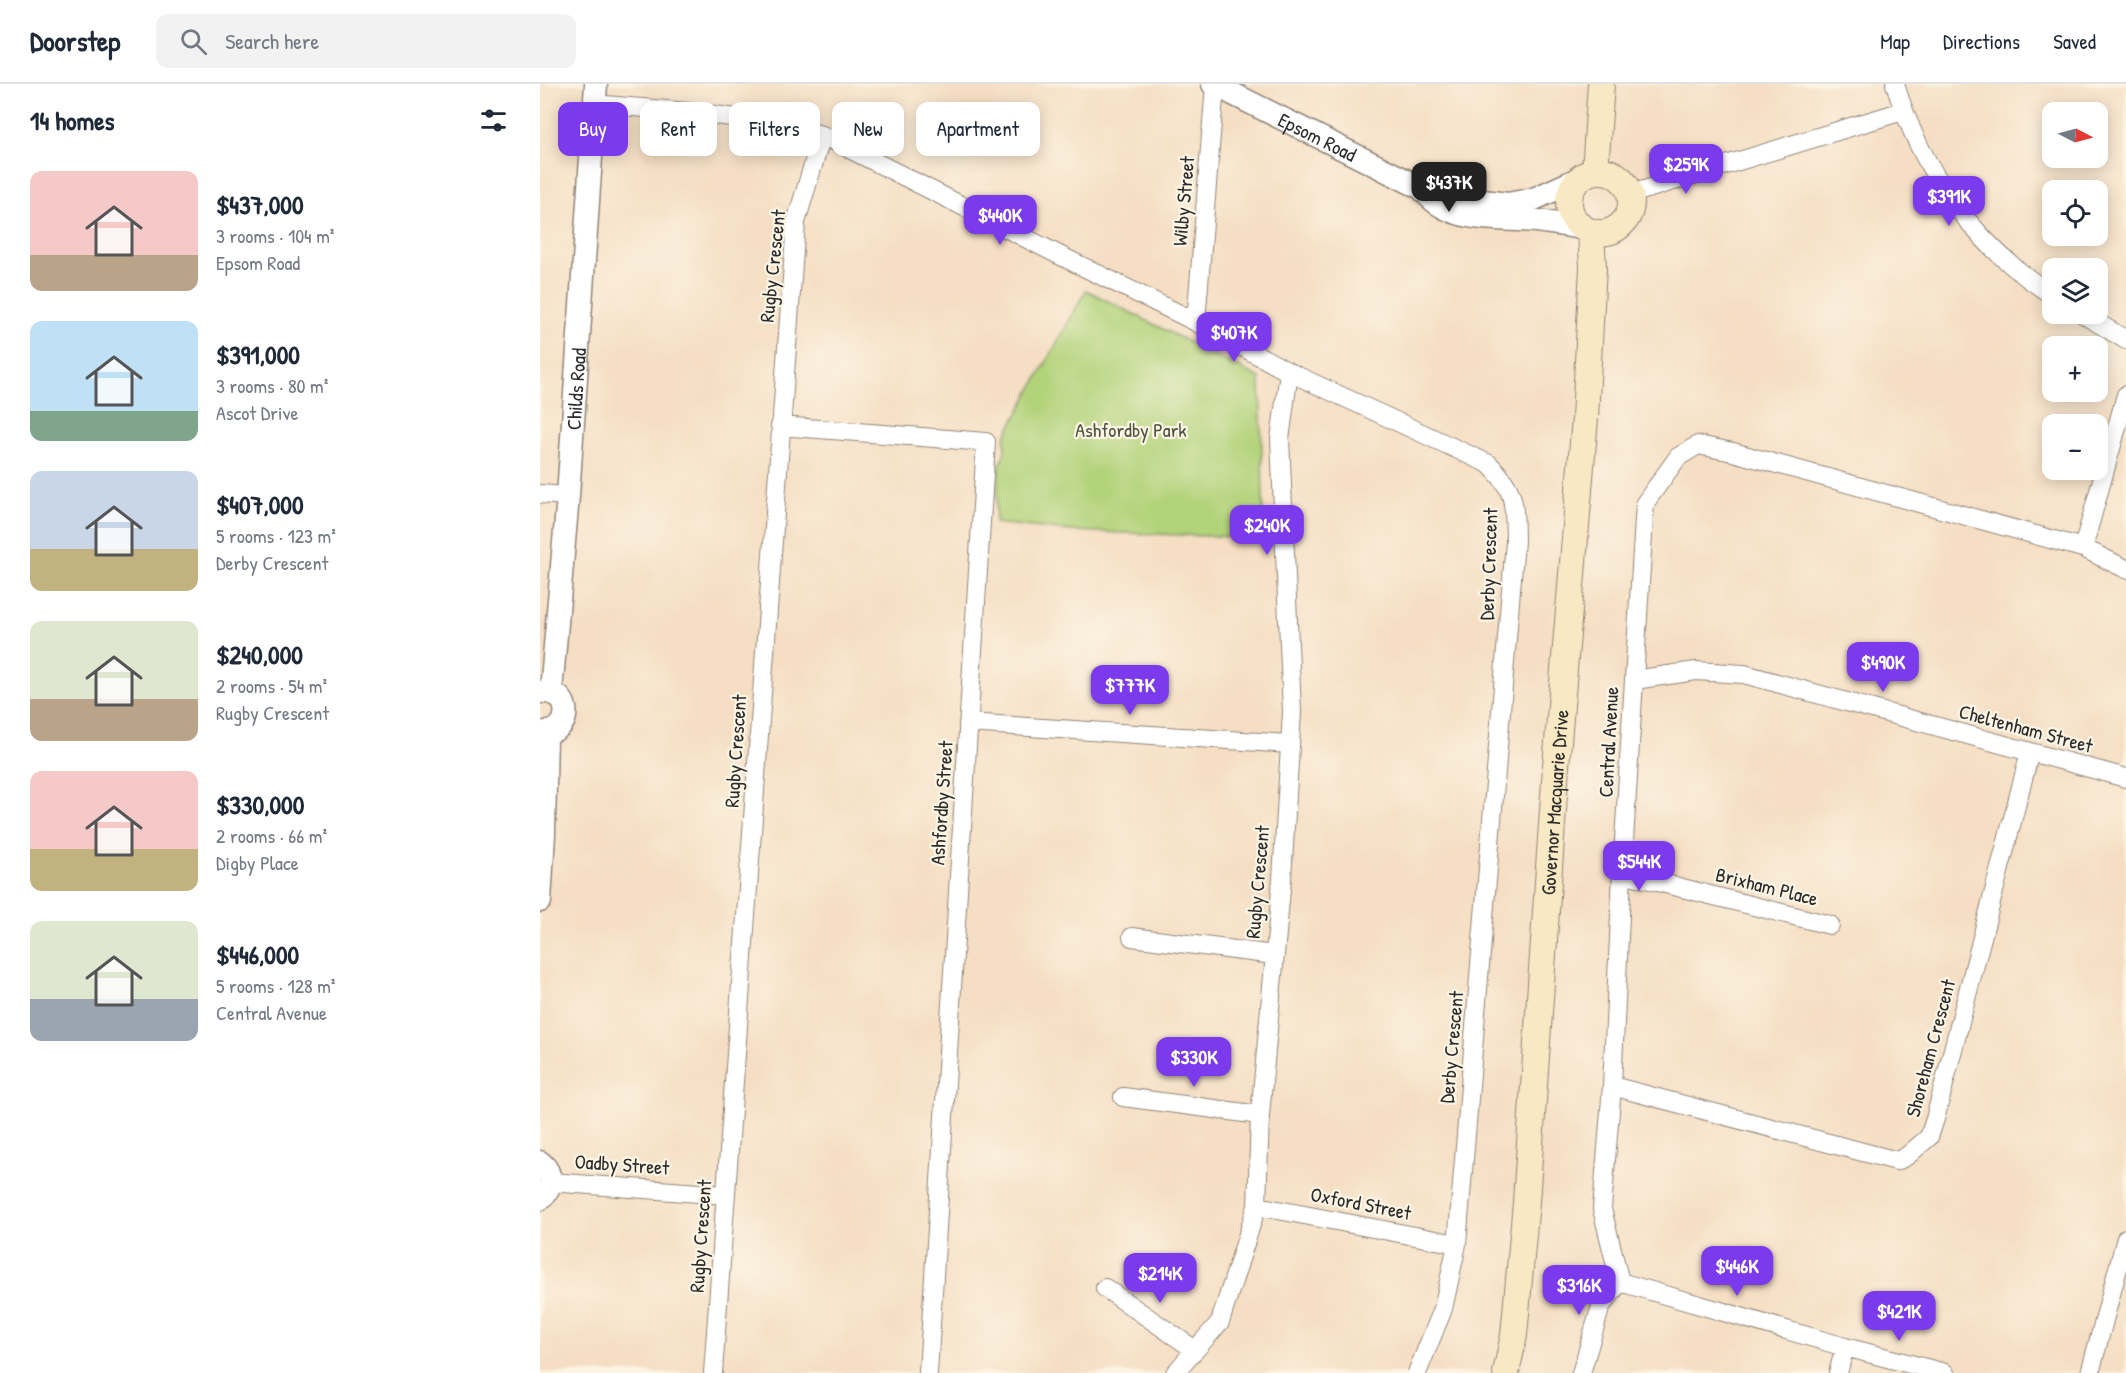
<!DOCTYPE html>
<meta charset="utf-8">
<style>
body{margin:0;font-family:"Patrick Hand",sans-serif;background:#f2f2f3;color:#1f2937;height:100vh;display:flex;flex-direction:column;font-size:22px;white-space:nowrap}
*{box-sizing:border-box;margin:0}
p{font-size:20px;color:#747a83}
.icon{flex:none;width:33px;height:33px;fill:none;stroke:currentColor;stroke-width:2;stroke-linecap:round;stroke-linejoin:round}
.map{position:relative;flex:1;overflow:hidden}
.drawer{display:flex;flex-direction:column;background:#fff;width:540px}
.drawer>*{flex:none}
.top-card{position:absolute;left:18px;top:18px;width:570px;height:54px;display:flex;gap:12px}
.needle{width:39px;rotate:96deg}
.fabs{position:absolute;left:1502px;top:18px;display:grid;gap:12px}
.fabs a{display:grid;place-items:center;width:66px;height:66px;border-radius:12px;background:#fff;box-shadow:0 3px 15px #0003;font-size:30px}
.price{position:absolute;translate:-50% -51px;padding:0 14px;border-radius:12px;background:#7c3aed;color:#fff;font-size:20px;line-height:39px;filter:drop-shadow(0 2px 3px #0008)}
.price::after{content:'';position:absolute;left:50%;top:36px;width:18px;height:14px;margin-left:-9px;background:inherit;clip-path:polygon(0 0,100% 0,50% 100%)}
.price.active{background:#222;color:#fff}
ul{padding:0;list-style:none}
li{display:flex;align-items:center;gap:18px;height:150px;padding:0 30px}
li span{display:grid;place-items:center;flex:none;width:168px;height:120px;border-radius:12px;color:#555}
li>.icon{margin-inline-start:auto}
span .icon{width:72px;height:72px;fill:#fffc;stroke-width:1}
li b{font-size:26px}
h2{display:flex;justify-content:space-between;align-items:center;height:72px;padding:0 30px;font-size:26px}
.chip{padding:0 21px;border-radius:12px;background:#fff;box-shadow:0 3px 15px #0003;font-size:21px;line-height:54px}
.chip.active{background:#7c3aed;color:#fff}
header{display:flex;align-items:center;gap:36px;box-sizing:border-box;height:84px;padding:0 30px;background:#fff;border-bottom:2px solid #e0e1e3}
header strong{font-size:28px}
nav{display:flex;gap:33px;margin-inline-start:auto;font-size:21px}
.search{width:420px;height:54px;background:#f2f2f3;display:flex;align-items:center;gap:15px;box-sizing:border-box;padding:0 21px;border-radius:12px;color:#747a83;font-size:22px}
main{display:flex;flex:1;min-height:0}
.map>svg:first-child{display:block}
.green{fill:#b2d37a;stroke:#6e7f52;stroke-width:1.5}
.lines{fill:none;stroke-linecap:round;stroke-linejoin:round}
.minor-casing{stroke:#908477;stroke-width:20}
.tertiary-casing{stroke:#908477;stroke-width:25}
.secondary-casing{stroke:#908477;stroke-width:28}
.minor{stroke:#fff;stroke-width:18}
.tertiary{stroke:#fff;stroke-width:22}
.secondary{stroke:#f8e8c3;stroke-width:26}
.labels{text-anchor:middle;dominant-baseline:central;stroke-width:4.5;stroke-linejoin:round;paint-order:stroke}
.street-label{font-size:20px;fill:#2b2b2b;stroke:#fcf5e5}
.park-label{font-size:20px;fill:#4d553f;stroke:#fcf5e5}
</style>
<header>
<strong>Doorstep</strong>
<div class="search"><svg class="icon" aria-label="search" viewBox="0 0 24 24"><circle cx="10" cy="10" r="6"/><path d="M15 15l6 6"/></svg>Search here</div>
<nav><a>Map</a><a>Directions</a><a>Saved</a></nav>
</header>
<main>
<section class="drawer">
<h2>14 homes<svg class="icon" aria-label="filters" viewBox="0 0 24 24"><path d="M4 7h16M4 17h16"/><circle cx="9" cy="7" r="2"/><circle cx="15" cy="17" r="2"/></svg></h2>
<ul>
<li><span style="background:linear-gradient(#f6c9c9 70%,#b9a48a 0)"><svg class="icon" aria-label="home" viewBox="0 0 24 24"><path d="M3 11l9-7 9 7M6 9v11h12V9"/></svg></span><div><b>$437,000</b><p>3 rooms · 104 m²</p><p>Epsom Road</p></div></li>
<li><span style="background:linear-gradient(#bfe0f5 75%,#7fa58c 0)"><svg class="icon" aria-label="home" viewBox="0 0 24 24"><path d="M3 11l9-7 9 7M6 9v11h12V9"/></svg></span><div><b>$391,000</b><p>3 rooms · 80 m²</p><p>Ascot Drive</p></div></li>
<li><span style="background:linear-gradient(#c9d6e8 65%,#c2b280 0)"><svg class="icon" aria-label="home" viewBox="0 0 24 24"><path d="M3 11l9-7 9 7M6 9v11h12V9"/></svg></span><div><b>$407,000</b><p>5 rooms · 123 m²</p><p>Derby Crescent</p></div></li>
<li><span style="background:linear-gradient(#dfe7d0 65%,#b9a48a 0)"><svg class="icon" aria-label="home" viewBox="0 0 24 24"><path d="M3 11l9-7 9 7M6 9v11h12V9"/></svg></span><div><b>$240,000</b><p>2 rooms · 54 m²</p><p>Rugby Crescent</p></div></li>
<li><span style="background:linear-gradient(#f6c9c9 65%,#c2b280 0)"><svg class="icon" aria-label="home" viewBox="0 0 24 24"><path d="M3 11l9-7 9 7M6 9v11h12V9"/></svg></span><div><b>$330,000</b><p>2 rooms · 66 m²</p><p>Digby Place</p></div></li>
<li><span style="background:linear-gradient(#dfe7d0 65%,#9aa5b1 0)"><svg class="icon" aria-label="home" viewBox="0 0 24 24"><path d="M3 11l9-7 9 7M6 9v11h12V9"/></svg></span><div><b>$446,000</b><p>5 rooms · 128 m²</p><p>Central Avenue</p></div></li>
</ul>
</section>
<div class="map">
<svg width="1586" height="1289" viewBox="0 0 1586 1289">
<rect width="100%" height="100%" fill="#fcf5e5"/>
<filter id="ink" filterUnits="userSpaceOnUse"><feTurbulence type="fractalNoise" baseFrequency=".0167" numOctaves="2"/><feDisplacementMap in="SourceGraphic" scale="12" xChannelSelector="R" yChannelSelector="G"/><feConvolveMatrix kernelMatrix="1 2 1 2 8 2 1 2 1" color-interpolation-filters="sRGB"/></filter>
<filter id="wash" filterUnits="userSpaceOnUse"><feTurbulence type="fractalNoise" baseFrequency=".008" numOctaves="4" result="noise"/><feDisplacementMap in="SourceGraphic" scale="24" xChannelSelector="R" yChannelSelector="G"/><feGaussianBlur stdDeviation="1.35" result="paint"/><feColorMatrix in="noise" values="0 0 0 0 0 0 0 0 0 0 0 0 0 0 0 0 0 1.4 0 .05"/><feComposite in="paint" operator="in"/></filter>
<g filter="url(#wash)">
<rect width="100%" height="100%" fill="#f5dec3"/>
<!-- green -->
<path class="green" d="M546,206L720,294L724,454L531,447L455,439L459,385L465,367V353Z"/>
</g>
<g filter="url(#ink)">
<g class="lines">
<defs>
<path id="minor" d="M1355,0C1381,87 1435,162 1512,211
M54,20C131,26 208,31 282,51L519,171L656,238L749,288L949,380C977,407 974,421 975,457L917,1160L903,1225L877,1289
M1091,110L1363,27
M1543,230L1586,256
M656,238L675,1
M240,342L446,358L388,1289
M0,410L28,412
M1543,464L1586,311
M1094,596L1156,587L1204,590L1586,694
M428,639L750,660
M1082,789L1290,841
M592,853L734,871
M1072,1002L1357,1077L1367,1072L1389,1053L1395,1035L1490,668
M583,1013L720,1031
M10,1098L186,1111
M717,1122L917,1160
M1080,1198L1062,1125L1072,1002L1082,789L1105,419L1138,373L1158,361L1193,368L1543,464L1586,485
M1080,1198L1305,1263L1405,1289
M565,1204L655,1266
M173,1289L256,138L282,51
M635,1289L680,1238L717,1122L720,1031L742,795L752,628L740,355L749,288
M1041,1289L1061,1222L1080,1198
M1298,1289L1305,1263
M1550,1289L1586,1154"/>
<g id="tertiary">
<path id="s1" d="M673,0L881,104C886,109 891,116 898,120C927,139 964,134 997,137C1012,139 1027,142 1043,144"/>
<path d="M881,104L903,106L943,117L968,120L994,115L1038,95"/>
<path d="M0,608C35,604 33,653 0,648"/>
<path id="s2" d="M11,608L28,412L56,0"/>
<path d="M0,817L4,750L6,649"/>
<path d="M0,1078C13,1089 13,1104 0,1115"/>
</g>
<g id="secondary">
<circle cx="1060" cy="118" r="31"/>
<path d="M1055,87L1061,0"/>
<path id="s3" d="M966,1289L974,1251L986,1118L1016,682L1045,334L1053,183L1051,148"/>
</g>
</defs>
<!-- minor casing -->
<use href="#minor" class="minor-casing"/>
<!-- tertiary casing -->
<use href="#tertiary" class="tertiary-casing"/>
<!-- secondary casing -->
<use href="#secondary" class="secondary-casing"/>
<!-- minor -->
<use href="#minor" class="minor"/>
<!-- tertiary -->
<use href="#tertiary" class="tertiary"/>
<!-- secondary -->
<use href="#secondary" class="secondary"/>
</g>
</g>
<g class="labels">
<!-- street labels -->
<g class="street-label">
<text stroke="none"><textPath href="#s1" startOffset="117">Epsom Road</textPath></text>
<text transform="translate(643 117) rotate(-85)">Wilby Street</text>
<text transform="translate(232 182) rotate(-84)">Rugby Crescent</text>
<text stroke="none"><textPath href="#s2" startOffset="304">Childs Road</textPath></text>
<text transform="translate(948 480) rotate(-88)">Derby Crescent</text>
<text transform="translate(1486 644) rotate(15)">Cheltenham Street</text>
<text transform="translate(1068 658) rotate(-87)">Central Avenue</text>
<text transform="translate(195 667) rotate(-86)">Rugby Crescent</text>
<text transform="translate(401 719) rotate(-86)">Ashfordby Street</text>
<text stroke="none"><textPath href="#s3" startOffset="573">Governor Macquarie Drive</textPath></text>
<text transform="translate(717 798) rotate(-85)">Rugby Crescent</text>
<text transform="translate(1227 802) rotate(14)">Brixham Place</text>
<text transform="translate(911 963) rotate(-85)">Derby Crescent</text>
<text transform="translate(1390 964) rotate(-75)">Shoreham Crescent</text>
<text transform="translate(82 1080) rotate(4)">Oadby Street</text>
<text transform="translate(821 1119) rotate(11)">Oxford Street</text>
<text transform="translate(160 1152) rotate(-86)">Rugby Crescent</text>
</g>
<!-- park labels -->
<g class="park-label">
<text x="591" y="345">Ashfordby Park</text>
</g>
</g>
</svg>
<div class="fabs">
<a><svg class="needle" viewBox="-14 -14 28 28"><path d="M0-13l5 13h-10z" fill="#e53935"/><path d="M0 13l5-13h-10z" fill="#747a83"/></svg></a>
<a><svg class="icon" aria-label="locate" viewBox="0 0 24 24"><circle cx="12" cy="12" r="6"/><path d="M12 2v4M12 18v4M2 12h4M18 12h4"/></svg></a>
<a><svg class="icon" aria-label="layers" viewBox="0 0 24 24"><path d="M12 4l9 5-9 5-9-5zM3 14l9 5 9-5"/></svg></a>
<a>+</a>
<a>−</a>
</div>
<b class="price" style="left:1146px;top:111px">$259K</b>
<b class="price active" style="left:909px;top:129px">$437K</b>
<b class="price" style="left:1409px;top:143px">$391K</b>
<b class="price" style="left:460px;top:162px">$440K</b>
<b class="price" style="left:694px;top:279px">$407K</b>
<b class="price" style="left:727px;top:472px">$240K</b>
<b class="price" style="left:1343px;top:609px">$490K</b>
<b class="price" style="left:590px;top:632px">$777K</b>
<b class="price" style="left:1099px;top:808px">$544K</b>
<b class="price" style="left:654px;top:1004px">$330K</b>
<b class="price" style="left:1197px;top:1213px">$446K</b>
<b class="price" style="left:620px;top:1220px">$214K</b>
<b class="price" style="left:1039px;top:1232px">$316K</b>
<b class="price" style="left:1359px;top:1258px">$421K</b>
<div class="top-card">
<a class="chip active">Buy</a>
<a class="chip">Rent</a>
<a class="chip">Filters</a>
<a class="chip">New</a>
<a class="chip">Apartment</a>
</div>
</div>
</main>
